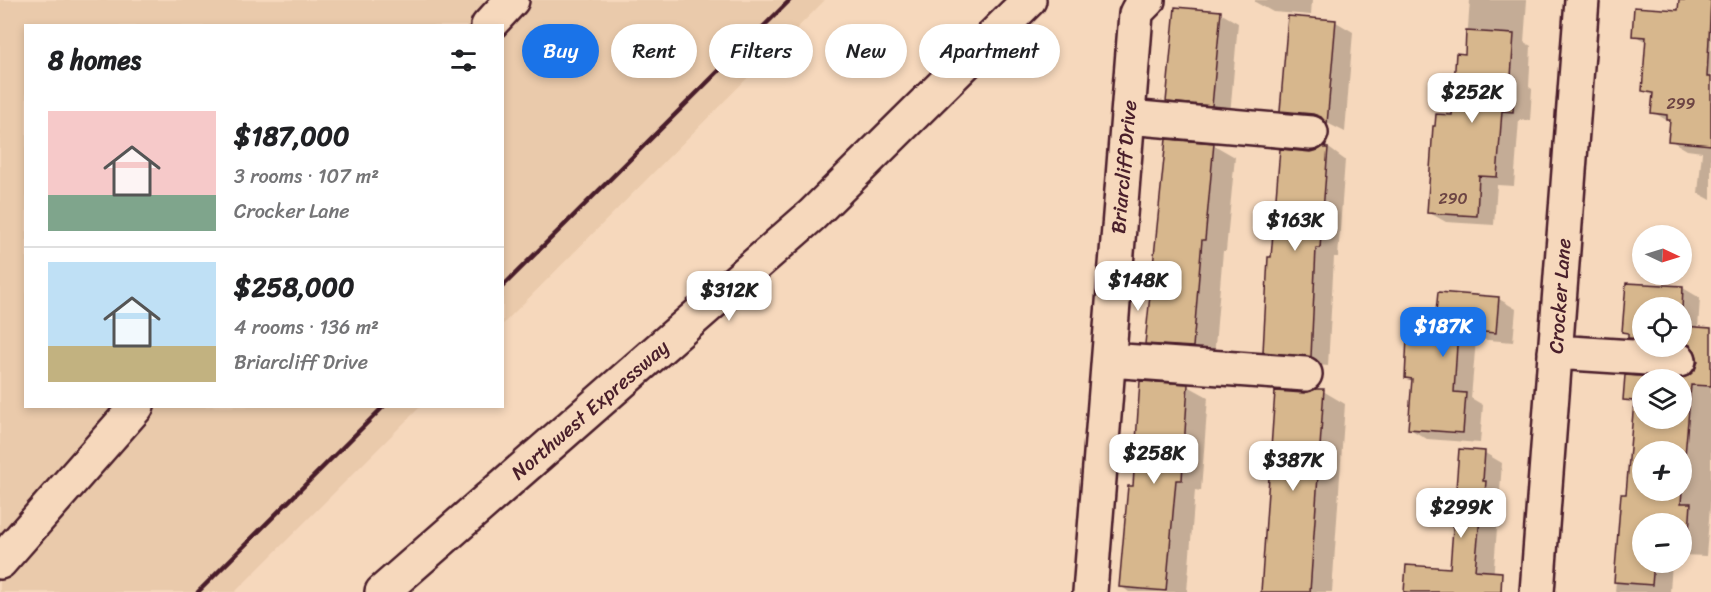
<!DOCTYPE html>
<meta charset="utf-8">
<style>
body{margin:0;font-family:Sriracha,sans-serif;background:#f2f2f2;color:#202124;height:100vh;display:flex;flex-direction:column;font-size:22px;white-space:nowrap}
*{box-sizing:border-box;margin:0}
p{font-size:20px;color:#757577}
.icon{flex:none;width:33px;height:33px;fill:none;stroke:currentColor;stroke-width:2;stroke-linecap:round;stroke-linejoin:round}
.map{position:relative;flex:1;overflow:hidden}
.side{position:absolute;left:24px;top:24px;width:480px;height:384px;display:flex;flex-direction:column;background:#fff;border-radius:0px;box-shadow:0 3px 9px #0003}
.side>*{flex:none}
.banner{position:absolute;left:522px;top:24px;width:570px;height:54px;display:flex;gap:12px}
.needle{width:39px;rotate:94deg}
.tools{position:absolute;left:1632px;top:225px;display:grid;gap:12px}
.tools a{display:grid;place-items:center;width:60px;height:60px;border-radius:50%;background:#fff;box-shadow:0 3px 9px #0003;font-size:30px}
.price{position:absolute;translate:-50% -51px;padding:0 14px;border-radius:12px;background:#fff;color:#222;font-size:20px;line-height:39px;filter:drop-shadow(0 2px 3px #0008)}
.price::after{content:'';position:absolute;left:50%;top:36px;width:18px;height:14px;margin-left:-9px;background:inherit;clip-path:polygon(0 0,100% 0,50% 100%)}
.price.current{background:#1a73e8;color:#fff}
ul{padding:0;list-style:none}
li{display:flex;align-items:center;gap:18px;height:150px;padding:0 24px}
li+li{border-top:2px solid #e0e0e0}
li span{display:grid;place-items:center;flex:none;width:168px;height:120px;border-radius:0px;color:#555}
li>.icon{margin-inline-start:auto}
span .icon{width:72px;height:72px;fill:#fffc;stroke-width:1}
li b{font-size:26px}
h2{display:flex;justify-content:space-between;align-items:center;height:72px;padding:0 24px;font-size:26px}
.chip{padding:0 21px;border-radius:27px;background:#fff;box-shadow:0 3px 9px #0003;font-size:21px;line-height:54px}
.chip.current{background:#1a73e8;color:#fff}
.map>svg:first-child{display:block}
.built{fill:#eacaab}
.shadow{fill:#0003;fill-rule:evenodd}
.building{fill:#d7b78d;stroke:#4a1f2b;stroke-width:1.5;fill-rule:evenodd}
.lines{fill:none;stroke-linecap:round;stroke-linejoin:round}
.minor-casing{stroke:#4a1f2b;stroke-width:38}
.major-casing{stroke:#4a1f2b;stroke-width:38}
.minor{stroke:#f6d8bc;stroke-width:33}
.major{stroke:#f6d8bc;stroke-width:33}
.rail{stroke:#4a1f2b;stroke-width:4.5}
.labels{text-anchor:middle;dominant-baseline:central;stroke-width:6;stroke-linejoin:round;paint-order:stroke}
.number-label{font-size:16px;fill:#6d4544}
.street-label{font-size:20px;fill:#4a1f2b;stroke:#f6d8bc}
</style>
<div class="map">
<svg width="1711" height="592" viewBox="0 0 1711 592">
<rect width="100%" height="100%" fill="#f6d8bc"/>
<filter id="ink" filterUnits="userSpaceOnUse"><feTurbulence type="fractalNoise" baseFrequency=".0167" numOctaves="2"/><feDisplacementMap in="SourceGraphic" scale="12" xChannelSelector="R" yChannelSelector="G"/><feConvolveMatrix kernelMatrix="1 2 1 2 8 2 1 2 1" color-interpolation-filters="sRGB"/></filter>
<g filter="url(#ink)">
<!-- built -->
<path class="built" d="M0,0H825L503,324L502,26H26V406L420,407L235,592H0Z"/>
<!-- shadow -->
<path class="shadow" d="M1255,0H1312L1311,15L1273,12L1255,2Z
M1470,0H1527L1524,42L1531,46L1529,87L1532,89L1530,121L1519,120L1514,186L1497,185L1494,225L1446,222L1428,212L1453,117L1466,55Z
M1680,0H1711V200L1698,193L1702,152L1687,150L1670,140L1671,123L1653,112L1654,96L1644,91L1648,43L1634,35L1680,12Z
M1220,13L1238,23L1230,115L1185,111L1168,101Z
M1336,22L1353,32L1345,132L1329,124L1299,121L1281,111Z
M1167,141L1214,145L1235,157L1226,251H1223L1214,358L1168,355L1147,343Z
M1326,146L1345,160L1338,257H1334L1328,366L1282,362L1264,351L1273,259L1310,153L1319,152Z
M1627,284L1683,288L1700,298L1698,329L1711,330V495L1706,556L1682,555V524H1642V562H1672L1670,592H1615L1623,495L1628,496L1635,405L1625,399L1626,377L1642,380V418H1682V380L1687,378L1696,372L1699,361L1697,351L1647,347L1682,346V308H1642V345L1624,331ZM1642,452H1682V490H1642Z
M1499,299L1516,309L1513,342L1476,339L1471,398L1483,405L1480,443L1427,439L1410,429L1413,381L1406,377L1438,314Z
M1188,386L1208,397L1201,491L1195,490L1187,592H1129L1121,586L1134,488Z
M1323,391L1345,404L1332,592H1263L1304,394Z
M1485,453L1502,463L1500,491L1503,493L1502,516H1498L1493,580L1494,592H1406L1452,570Z"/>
<!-- building -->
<path class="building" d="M1679,0H1711L1707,77H1711V145L1668,141L1670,120H1667V115L1651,113L1653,93L1642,91L1646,37L1632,36L1634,7L1678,10Z
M1175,7L1221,11L1212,106L1166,102Z
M1288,16L1336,20L1327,124L1321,117L1313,114L1280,111Z
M1466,31L1514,34L1511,77H1515L1513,112L1502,111L1497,177L1479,176L1477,216L1427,213L1433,126H1435L1436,114L1452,115L1456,53L1465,54Z
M1166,139L1214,143L1205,240H1202L1193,347L1145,344Z
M1326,145L1325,148H1328L1320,248H1316L1311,357L1263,352L1268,257H1271L1280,149L1310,152L1318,150Z
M1626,283L1683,286L1682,310V308H1642V339L1628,338V333L1622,332Z
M1438,292L1499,297L1496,333L1458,330L1454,392L1466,393L1463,433L1408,429L1412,379L1405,378L1407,337H1410L1412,310L1436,312Z
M1682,326L1711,328V386L1691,385L1681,503H1691L1688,547H1682V524H1642V562H1654L1652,585L1614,582L1621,494H1626L1634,401L1623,400L1625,375L1678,379L1688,376L1695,370L1698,361L1695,351L1690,345L1682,342ZM1642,380H1682V418H1642ZM1642,452H1682V490H1642Z
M1140,381L1188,384L1182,480H1176L1166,591L1119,587L1128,486H1133Z
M1316,389H1324L1310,592H1261L1275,391L1304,393Z
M1459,449L1485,451L1483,481H1486L1484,507H1481L1475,570L1502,572L1501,592H1404L1406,565L1450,568Z"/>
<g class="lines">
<defs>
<path id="minor" d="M488,26L512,0
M1128,117L1311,133
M1555,352L1679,360
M1109,360L1305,374
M0,562L137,406
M1090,592L1136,14L1138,10L1148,0
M1537,592L1582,0"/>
<path id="major" d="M382,592L812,215L1029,0"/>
</defs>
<!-- minor casing -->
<use href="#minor" class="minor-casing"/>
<!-- major casing -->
<use href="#major" class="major-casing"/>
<!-- minor -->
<use href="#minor" class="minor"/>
<!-- major -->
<use href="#major" class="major"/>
<!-- rail -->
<path class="rail" d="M502,287L790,0
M198,592L384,406"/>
</g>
</g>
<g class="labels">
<!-- number labels -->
<g class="number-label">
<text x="1681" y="103">299</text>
<text x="1453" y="198">290</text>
</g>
<!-- street labels -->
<g class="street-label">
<text transform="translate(1124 167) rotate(-85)">Briarcliff Drive</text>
<text transform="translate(1560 296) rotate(-86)">Crocker Lane</text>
<text transform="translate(590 410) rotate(-41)">Northwest Expressway</text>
</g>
</g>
</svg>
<div class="tools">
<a><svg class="needle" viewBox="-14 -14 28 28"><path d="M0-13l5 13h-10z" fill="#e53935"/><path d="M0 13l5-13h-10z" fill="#757577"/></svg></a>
<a><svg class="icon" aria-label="locate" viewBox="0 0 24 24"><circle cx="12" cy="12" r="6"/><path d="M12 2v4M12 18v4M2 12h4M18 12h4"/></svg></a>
<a><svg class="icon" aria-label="layers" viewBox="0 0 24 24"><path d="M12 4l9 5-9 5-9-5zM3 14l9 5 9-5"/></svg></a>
<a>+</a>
<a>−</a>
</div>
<b class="price" style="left:1472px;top:124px">$252K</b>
<b class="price" style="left:1295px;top:252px">$163K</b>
<b class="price" style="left:1138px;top:312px">$148K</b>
<b class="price" style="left:729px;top:322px">$312K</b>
<b class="price current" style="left:1443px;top:358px">$187K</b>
<b class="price" style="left:1154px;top:485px">$258K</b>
<b class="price" style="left:1293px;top:492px">$387K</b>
<b class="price" style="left:1461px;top:539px">$299K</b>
<div class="banner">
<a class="chip current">Buy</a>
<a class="chip">Rent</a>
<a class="chip">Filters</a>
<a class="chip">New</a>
<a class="chip">Apartment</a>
</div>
<section class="side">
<h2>8 homes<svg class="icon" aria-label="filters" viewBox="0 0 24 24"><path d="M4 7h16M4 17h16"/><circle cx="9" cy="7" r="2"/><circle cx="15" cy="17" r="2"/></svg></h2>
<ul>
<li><span style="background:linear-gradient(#f6c9c9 70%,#7fa58c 0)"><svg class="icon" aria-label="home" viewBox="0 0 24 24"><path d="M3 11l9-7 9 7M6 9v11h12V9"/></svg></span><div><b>$187,000</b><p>3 rooms · 107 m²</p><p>Crocker Lane</p></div></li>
<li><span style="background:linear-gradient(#bfe0f5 70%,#c2b280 0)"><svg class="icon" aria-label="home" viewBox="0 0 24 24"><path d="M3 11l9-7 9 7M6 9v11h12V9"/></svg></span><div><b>$258,000</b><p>4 rooms · 136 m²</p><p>Briarcliff Drive</p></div></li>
</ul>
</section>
</div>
